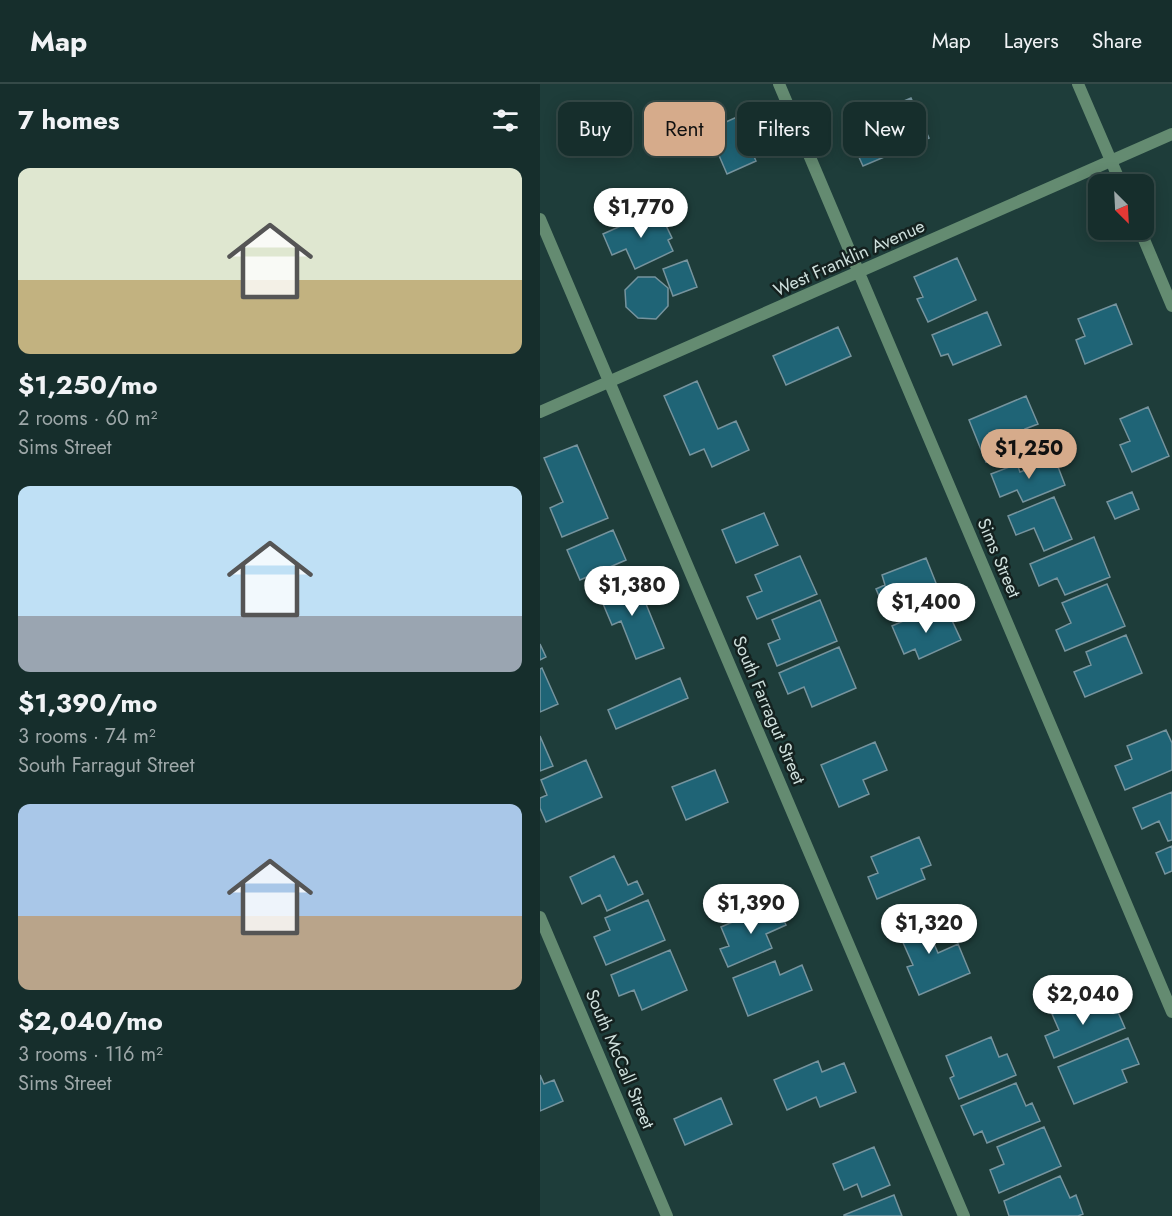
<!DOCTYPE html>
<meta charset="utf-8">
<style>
body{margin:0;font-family:Jost,sans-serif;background:#1f3634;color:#f1f3f6;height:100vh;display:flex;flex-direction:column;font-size:22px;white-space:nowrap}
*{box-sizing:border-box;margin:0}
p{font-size:20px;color:#9ea8a9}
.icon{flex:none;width:33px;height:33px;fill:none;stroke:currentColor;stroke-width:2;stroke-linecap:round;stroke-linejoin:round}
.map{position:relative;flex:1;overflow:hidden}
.side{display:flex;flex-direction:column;background:#162e2c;width:540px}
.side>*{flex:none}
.top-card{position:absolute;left:18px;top:18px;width:524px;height:54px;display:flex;gap:12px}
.needle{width:39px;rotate:156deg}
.tools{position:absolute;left:548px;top:90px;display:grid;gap:12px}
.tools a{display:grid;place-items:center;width:66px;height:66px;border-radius:12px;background:#162e2c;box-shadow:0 3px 15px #0003,0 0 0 2px #354a48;font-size:30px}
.price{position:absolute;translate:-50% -51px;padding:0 14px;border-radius:21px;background:#fff;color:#222;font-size:20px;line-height:39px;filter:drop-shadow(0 2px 3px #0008)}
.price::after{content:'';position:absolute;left:50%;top:36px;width:18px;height:14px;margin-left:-9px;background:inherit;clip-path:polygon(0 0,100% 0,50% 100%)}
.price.current{background:#d6ab8b;color:#111}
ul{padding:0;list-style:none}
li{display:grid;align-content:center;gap:12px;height:318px;padding:0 18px}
li span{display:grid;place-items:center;height:186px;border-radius:12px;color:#555}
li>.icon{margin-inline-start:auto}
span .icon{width:108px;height:108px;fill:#fffc;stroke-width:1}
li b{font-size:26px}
h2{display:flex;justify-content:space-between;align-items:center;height:72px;padding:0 18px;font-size:26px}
.tag{padding:0 21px;border-radius:12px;background:#162e2c;box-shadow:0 3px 15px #0003,0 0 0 2px #354a48;font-size:21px;line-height:54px}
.tag.current{background:#d6ab8b;color:#111}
header{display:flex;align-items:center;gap:36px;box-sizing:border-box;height:84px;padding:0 30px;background:#162e2c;border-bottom:2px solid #354a48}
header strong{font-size:28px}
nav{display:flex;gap:33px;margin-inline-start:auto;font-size:21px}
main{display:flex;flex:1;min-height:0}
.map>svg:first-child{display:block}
.building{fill:#1f6476;stroke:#76949e;stroke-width:1.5}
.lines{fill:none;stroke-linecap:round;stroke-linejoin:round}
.street{stroke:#648b71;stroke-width:12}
.labels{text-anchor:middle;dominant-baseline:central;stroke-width:5;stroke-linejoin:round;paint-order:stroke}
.street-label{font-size:18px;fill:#cedfdc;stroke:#14211f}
</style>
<header>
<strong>Map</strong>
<nav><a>Map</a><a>Layers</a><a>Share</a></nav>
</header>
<main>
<section class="side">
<h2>7 homes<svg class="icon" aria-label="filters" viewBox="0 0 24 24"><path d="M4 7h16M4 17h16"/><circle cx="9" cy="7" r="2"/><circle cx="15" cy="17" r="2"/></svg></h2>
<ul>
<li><span style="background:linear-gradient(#dfe7d0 60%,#c2b280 0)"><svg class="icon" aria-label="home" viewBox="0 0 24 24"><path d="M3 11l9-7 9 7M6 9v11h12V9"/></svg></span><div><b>$1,250/mo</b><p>2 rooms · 60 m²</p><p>Sims Street</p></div></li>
<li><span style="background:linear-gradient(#bfe0f5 70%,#9aa5b1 0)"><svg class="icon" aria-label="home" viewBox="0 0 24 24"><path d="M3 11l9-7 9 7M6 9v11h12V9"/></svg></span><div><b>$1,390/mo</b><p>3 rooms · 74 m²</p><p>South Farragut Street</p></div></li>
<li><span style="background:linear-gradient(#a9c7e8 60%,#b9a48a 0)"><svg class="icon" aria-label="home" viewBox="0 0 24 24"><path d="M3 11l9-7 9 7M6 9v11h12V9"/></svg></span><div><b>$2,040/mo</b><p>3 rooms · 116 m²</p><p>Sims Street</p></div></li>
</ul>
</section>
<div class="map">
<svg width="632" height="1132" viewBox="0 0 632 1132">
<rect width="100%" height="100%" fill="#1e3d3a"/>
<!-- building -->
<path class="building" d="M371,14L389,54L323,82L313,60L325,55L317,37Z
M197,33L216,77L187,90L168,46Z
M112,128L114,132L120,129L132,154L128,156L133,167L95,185L86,165L72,171L63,150Z
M417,174L436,216L388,238L377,215L383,213L374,193Z
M147,176L157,203L133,212L123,185Z
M98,193H115L128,204V222L116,235L98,234L86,223L85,206Z
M576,220L592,260L545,280L536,256L545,252L538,235Z
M447,228L461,261L413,281L408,270L401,272L392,251Z
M298,243L311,272L246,301L233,272Z
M157,297L178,345L196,337L209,366L172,383L164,365L150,371L124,312Z
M486,312L498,340L485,345L491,359L446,378L429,336Z
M608,323L629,372L592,388L580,361L590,357L580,335Z
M37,361L68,434L22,453L10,424L23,418L4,374Z
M515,375L525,401L483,418L477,406L460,413L451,390L477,380L480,388Z
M592,408L599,425L575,435L567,418Z
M514,413L532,455L504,467L494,444L476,451L468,432Z
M224,429L238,461L196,479L182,446Z
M73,446L86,476L40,496L27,466Z
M554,453L570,493L525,511L517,494L499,502L490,480Z
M260,472L277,510L217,535L207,513L222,507L215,491Z
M386,474L396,499L381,505L386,518L348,533L336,505L345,501L342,491Z
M95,493L124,564L96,575L81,537L72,541L58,508Z
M567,500L585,542L525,567L516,546L531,539L522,519Z
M280,516L297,557L237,582L228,560L240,555L232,536Z
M390,525L395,536L409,530L421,556L379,575L375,565L364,570L352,542Z
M586,551L602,589L545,613L534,588L551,581L546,568Z
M0,560L6,573L0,576Z
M299,563L316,604L272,623L264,603L248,610L239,589Z
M2,584L18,620L0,628V585Z
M140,594L148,614L76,645L68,626Z
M626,646L632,659V686L585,706L575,682L592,675L587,662Z
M0,652L13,682L0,687Z
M335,658L347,686L323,696L329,710L299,723L281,681Z
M46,676L62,713L6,738L0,724V714L7,711L1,696Z
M175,686L188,718L146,736L132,703Z
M632,708V756L628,757L619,737L602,745L593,724Z
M379,753L391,781L381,785L385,795L337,815L328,793L338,789L331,773Z
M632,762V787L625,790L616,769Z
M74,772L88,801L97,797L103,810L67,827L60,811L42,820L30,793Z
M108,816L125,856L66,881L54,853L70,846L65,834Z
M236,819L246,841L226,850L232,864L188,883L180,865L189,862L181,843Z
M379,825L398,869L418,860L430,889L379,911L367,883L373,881L353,836Z
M130,866L147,906L102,926L94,906L79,912L71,891Z
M235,877L240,891L262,881L272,906L208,932L193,894Z
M551,914L557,926L574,919L585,944L514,974L505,952L519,946L512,930Z
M451,953L459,973L467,970L476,991L419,1015L410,994L414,992L406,972Z
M588,954L599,980L582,986L587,998L534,1020L518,983Z
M278,977L282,988L304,979L316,1008L280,1023L276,1013L247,1026L234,996Z
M0,991L4,1000L14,996L23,1017L0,1027Z
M476,999L486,1022L492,1019L500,1037L447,1059L442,1047L434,1051L421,1022Z
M181,1014L192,1040L145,1061L134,1035Z
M504,1043L521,1082L459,1109L450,1086L464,1080L457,1063Z
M334,1063L350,1101L322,1113L317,1100L304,1106L293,1080Z
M520,1092L530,1114L536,1111L543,1130L538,1132H469L464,1117Z
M354,1111L362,1132H304V1131Z"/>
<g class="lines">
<!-- street -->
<path class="street" d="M239,0L632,928
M538,0L581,100
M0,135L424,1132
M600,146L632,222
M0,328L632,50
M0,833L127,1132"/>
</g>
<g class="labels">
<!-- street labels -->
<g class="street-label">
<text transform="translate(309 174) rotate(-24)">West Franklin Avenue</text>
<text transform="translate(459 474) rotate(67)">Sims Street</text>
<text transform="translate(229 626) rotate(67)">South Farragut Street</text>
<text transform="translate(80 975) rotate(67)">South McCall Street</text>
</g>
</g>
</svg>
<div class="tools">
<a><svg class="needle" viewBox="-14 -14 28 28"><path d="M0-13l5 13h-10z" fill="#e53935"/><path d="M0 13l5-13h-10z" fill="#9ea8a9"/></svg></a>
</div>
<b class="price" style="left:101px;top:155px">$1,770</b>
<b class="price current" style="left:489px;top:396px">$1,250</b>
<b class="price" style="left:92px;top:533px">$1,380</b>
<b class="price" style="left:386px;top:550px">$1,400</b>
<b class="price" style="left:211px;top:851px">$1,390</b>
<b class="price" style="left:389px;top:871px">$1,320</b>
<b class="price" style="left:543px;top:942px">$2,040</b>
<div class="top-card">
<a class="tag">Buy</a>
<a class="tag current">Rent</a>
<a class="tag">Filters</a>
<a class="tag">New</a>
</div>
</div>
</main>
